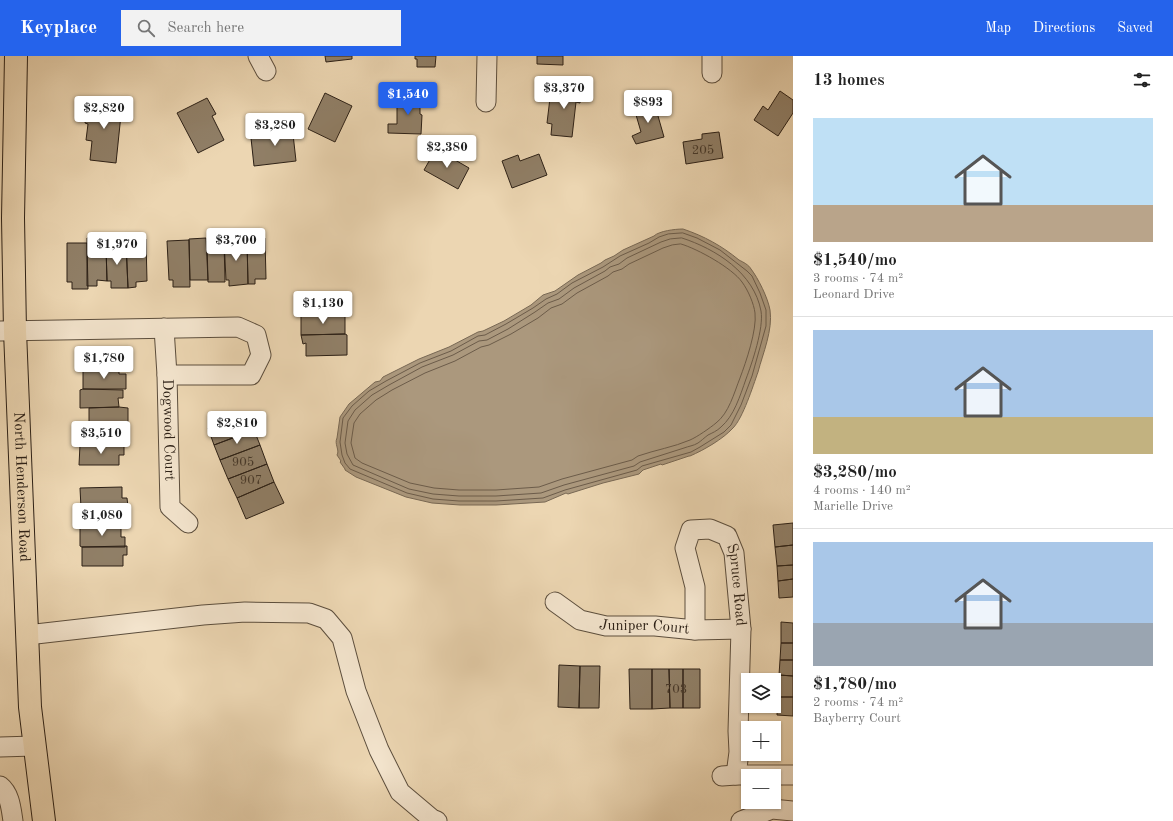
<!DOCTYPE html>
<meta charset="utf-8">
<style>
body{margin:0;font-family:"Old Standard TT",serif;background:#f2f2f2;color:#222;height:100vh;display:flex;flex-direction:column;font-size:15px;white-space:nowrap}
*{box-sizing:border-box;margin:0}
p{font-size:13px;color:#767676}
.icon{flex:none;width:22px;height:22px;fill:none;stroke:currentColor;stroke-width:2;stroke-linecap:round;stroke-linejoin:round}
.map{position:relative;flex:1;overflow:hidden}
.details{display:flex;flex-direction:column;background:#fff;width:380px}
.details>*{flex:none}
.controls{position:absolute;left:741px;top:617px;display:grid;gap:8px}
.controls a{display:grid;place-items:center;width:40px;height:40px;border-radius:0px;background:#fff;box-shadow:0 1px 3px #0004;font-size:20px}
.price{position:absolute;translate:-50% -34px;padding:0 9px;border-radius:4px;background:#fff;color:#222;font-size:13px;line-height:26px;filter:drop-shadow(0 1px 2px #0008)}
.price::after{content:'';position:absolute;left:50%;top:24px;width:12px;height:9px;margin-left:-6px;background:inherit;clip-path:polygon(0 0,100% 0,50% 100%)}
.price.on{background:#2563eb;color:#fff}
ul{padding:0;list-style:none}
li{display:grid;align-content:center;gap:8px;height:212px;padding:0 20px}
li+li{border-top:1px solid #e0e0e0}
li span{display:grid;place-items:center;height:124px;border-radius:0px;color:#555}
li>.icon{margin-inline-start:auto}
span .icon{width:72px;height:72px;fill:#fffc;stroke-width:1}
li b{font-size:17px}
h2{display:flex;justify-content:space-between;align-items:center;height:48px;padding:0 20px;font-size:17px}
header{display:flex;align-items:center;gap:24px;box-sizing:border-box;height:56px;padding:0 20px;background:#2563eb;color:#fff}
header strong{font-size:19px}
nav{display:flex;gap:22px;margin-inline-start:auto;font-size:14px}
.search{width:280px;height:36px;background:#f2f2f2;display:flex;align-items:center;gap:10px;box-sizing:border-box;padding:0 14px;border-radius:0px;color:#767676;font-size:15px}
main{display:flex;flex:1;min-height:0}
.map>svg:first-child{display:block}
.water{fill:#ab987d;stroke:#786854}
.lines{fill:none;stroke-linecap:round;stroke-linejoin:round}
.shore{stroke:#6c5c4a;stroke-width:1}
.building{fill:#907f67;stroke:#2c2016}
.minor-casing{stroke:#5c4e3d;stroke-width:21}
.major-casing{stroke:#2c2016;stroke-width:24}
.minor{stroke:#f3e4cd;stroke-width:19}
.major{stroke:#ecd6b2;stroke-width:22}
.labels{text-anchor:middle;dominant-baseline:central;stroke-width:3;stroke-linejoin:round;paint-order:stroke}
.number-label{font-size:13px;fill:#45382a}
.street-label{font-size:15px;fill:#2c2016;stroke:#f3e4cd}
</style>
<header>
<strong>Keyplace</strong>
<div class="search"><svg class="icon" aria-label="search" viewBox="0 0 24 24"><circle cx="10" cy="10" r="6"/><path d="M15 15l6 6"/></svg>Search here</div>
<nav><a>Map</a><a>Directions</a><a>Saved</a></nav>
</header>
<main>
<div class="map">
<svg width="793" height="765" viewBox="0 0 793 765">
<rect width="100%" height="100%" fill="#ecd6b2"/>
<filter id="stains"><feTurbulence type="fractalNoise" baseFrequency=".005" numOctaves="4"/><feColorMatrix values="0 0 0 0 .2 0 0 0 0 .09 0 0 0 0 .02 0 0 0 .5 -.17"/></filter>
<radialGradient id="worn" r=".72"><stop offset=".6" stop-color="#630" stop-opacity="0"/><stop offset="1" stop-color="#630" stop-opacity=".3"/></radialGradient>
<!-- water -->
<path class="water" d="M683,173C704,180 722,190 739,204C743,206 749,209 751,213C758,222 768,242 770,254C773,274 763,297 758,316C753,330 743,362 733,372C723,383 704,394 690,400H689L662,409L661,408L643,414L639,418L603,427L568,438L566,437L545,446L496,449H460L432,447L406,441L356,421L345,414V413L340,406L341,405L337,399C340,394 334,388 337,382L340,361L349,348L375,326L380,325L383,321L419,303L449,291L478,276L483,275L504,265L531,249L543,239L555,235L578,219L601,207L605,204L614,200L623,194L654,180C659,175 675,173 683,173Z"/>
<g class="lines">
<!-- shore -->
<path class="shore" d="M683,177L697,182L720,194L747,215L752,220L760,237L766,254V270L752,320L741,349L731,369L724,376L700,391L691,396L642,410L637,414L565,434L543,442L496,445H459L433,443L407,437L350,413L345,407L342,399L340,386L343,362L352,350L369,335L386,325L420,307L451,295L478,280L485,279L506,268L533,252L546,243L557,238L572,227L603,211L620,200L649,187L659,181L668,178Z
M682,182C716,193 754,217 761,255C764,272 752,307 746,323C740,340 734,360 721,371C717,375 712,377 708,379C704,382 701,385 698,387C693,390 689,390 684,392C669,397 655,401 640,406L634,410L564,429L541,437L496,440H459L433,438L409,433L353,409L347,398L345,387L348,365L355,354L372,339L389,329L422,311L453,299L479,285L487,284L508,273L535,256L548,247L559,243L574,232L605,215L610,211L619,208L627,202L661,186L670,183Z
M681,188C698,193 732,212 742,226C748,234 754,248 755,257C757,274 746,306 740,322C734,337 729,357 716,367C710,372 697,381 690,384C674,391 655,394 638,400L632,404L562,423L539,431L496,434H459L434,432L410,427L362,407L355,402L351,387L354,367L360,358L376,344L392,334L425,317L455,305L481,291L489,289L511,278L538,262L551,252L562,248L577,237L608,220L613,216L622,213L629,208L663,192L672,189Z"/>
</g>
<!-- building -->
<path class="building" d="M325,0H352V3L326,6Z
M415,0H436L435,11H417V3H415Z
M537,0H563V9L537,8Z
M558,28L582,30L580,47L576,46L572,81L551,79L552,68L547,67L550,42H556Z
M780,35L793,44V57L778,80L754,64L763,50L768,54Z
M325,37L352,50L335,86L308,73Z
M397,38L420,39V58L422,59L421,78L388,77V68H397Z
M207,42L216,58L212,60L224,84L198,97L177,57Z
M88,45L122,49L116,107L90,104L92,85L86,84L88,68L85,67Z
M654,46L664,81L636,88L632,80L641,76L634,52Z
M292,69L296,105L254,110L251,82L276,79L275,71Z
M719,76L723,102L686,108L683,86L702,83V78Z
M436,93L469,112L458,133L424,114Z
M539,98L547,119L512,132L502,105L518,99L520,105Z
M87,182H107L106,190L107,225L97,224V230H87Z
M206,182L208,224H190L189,183Z
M265,182L266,223H255V228H248L247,183Z
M146,183L147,225L136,226V231L128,232L126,184Z
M189,184L190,231H173V224H169L167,185Z
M224,184L225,226H208L207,185Z
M224,184H247L248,228L229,230V224H226Z
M67,187H87L88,233H72V226H67Z
M126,189L128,232H111V225H107L106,190Z
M305,240H345V259L301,260V244H305Z
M345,259V278L301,279V260Z
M345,278L347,279V299L306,300V287L303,288L301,279Z
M83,315H119V318H126V333H83Z
M83,333L123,334V342H118L119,351L80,352V334Z
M119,351L128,352V368H119V371L89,372V352Z
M248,359L254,374L214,389L208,372Z
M79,371H119L120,381H124V389H80Z
M254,374L260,389L220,404L214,389Z
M80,389H124V399H119V409H79Z
M260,389L267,408L228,423L220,404Z
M267,408L274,426L237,442L228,423Z
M274,426L284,447L246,463L237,442Z
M122,431V442H127L128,451L81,452L80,432Z
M128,451V467H122L123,471L83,472L82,452Z
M793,467V489L775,491L773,469Z
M80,471H121V481H125V491H82L80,490Z
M793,489V509L777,510L775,491Z
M127,490V499H123V510H82V491Z
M793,509V523L778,525L777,510Z
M793,523V541L779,542L778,525Z
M781,566L793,567V587H781Z
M781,587H793V604H780Z
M780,604H793V620L779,619Z
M559,609L580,610L579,652L558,651Z
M580,610H600L599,652H579Z
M629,613H652V653H630Z
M652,613H669L670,652L652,653Z
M669,613H683V652H670Z
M683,613H700V652H683Z
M779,619L793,620V641H778Z
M778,641H793V660L777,659Z"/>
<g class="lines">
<defs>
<g id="minor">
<path d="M258,0L266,15"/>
<path d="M712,17V0"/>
<path d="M486,46L487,0"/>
<path id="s1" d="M164,272L167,319L170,451L188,467"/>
<path d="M0,275L238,271L256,279L261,299L251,319H167"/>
<path id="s2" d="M555,546L580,564L606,570H655L695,574L741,573"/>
<path id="s3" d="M695,574V531L685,492L691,474L710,473L727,480L734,497L741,573L738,675L739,696L736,719"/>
<path d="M27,579L203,559L245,556L309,557L326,563L342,582L356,635L379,694L400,736L432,763L437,765"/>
<path d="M0,691L34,690"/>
<path d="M722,720L736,719H793"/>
<path d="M0,730C10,738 11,752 13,765"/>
<path d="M741,765L772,753L793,755"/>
</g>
<g id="major">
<path id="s4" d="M16,0L13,162L15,275L30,651L44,765"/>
</g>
</defs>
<!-- minor casing -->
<use href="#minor" class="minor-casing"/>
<!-- major casing -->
<use href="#major" class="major-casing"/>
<!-- minor -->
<use href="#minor" class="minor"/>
<!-- major -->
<use href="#major" class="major"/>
</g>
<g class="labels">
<!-- number labels -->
<g class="number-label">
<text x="703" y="94">205</text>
<text x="243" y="406">905</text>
<text x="251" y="424">907</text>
<text x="676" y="633">703</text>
</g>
<!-- street labels -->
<g class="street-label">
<text stroke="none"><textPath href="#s1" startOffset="102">Dogwood Court</textPath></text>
<text stroke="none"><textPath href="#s4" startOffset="431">North Henderson Road</textPath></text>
<text stroke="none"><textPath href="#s3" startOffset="190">Spruce Road</textPath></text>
<text stroke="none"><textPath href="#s2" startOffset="96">Juniper Court</textPath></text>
</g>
</g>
<rect width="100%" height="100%" filter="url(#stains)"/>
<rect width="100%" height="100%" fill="url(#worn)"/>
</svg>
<div class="controls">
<a><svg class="icon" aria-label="layers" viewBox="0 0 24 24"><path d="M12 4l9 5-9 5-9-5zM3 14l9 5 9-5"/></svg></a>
<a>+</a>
<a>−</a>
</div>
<b class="price" style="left:564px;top:54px">$3,370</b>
<b class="price on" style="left:408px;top:60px">$1,540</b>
<b class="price" style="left:648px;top:68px">$893</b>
<b class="price" style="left:104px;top:74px">$2,820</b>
<b class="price" style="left:275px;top:91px">$3,280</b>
<b class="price" style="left:447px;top:113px">$2,380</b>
<b class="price" style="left:236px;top:206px">$3,700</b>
<b class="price" style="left:117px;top:210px">$1,970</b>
<b class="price" style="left:323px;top:269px">$1,130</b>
<b class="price" style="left:104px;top:324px">$1,780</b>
<b class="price" style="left:237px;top:389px">$2,810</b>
<b class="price" style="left:101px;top:399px">$3,510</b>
<b class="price" style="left:102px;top:481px">$1,080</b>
</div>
<section class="details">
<h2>13 homes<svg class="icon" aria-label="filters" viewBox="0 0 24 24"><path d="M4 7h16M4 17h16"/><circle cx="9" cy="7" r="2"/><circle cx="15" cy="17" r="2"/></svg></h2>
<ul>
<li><span style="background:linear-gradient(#bfe0f5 70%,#b9a48a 0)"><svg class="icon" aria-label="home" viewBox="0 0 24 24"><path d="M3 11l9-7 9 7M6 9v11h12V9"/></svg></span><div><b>$1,540/mo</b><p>3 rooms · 74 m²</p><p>Leonard Drive</p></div></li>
<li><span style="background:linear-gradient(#a9c7e8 70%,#c2b280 0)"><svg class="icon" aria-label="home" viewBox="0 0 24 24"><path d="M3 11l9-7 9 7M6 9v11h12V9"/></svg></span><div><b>$3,280/mo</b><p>4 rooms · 140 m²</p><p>Marielle Drive</p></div></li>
<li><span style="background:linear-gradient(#a9c7e8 65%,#9aa5b1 0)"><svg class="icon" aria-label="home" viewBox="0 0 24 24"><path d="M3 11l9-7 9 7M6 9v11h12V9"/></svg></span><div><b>$1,780/mo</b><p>2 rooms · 74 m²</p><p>Bayberry Court</p></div></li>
</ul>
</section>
</main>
